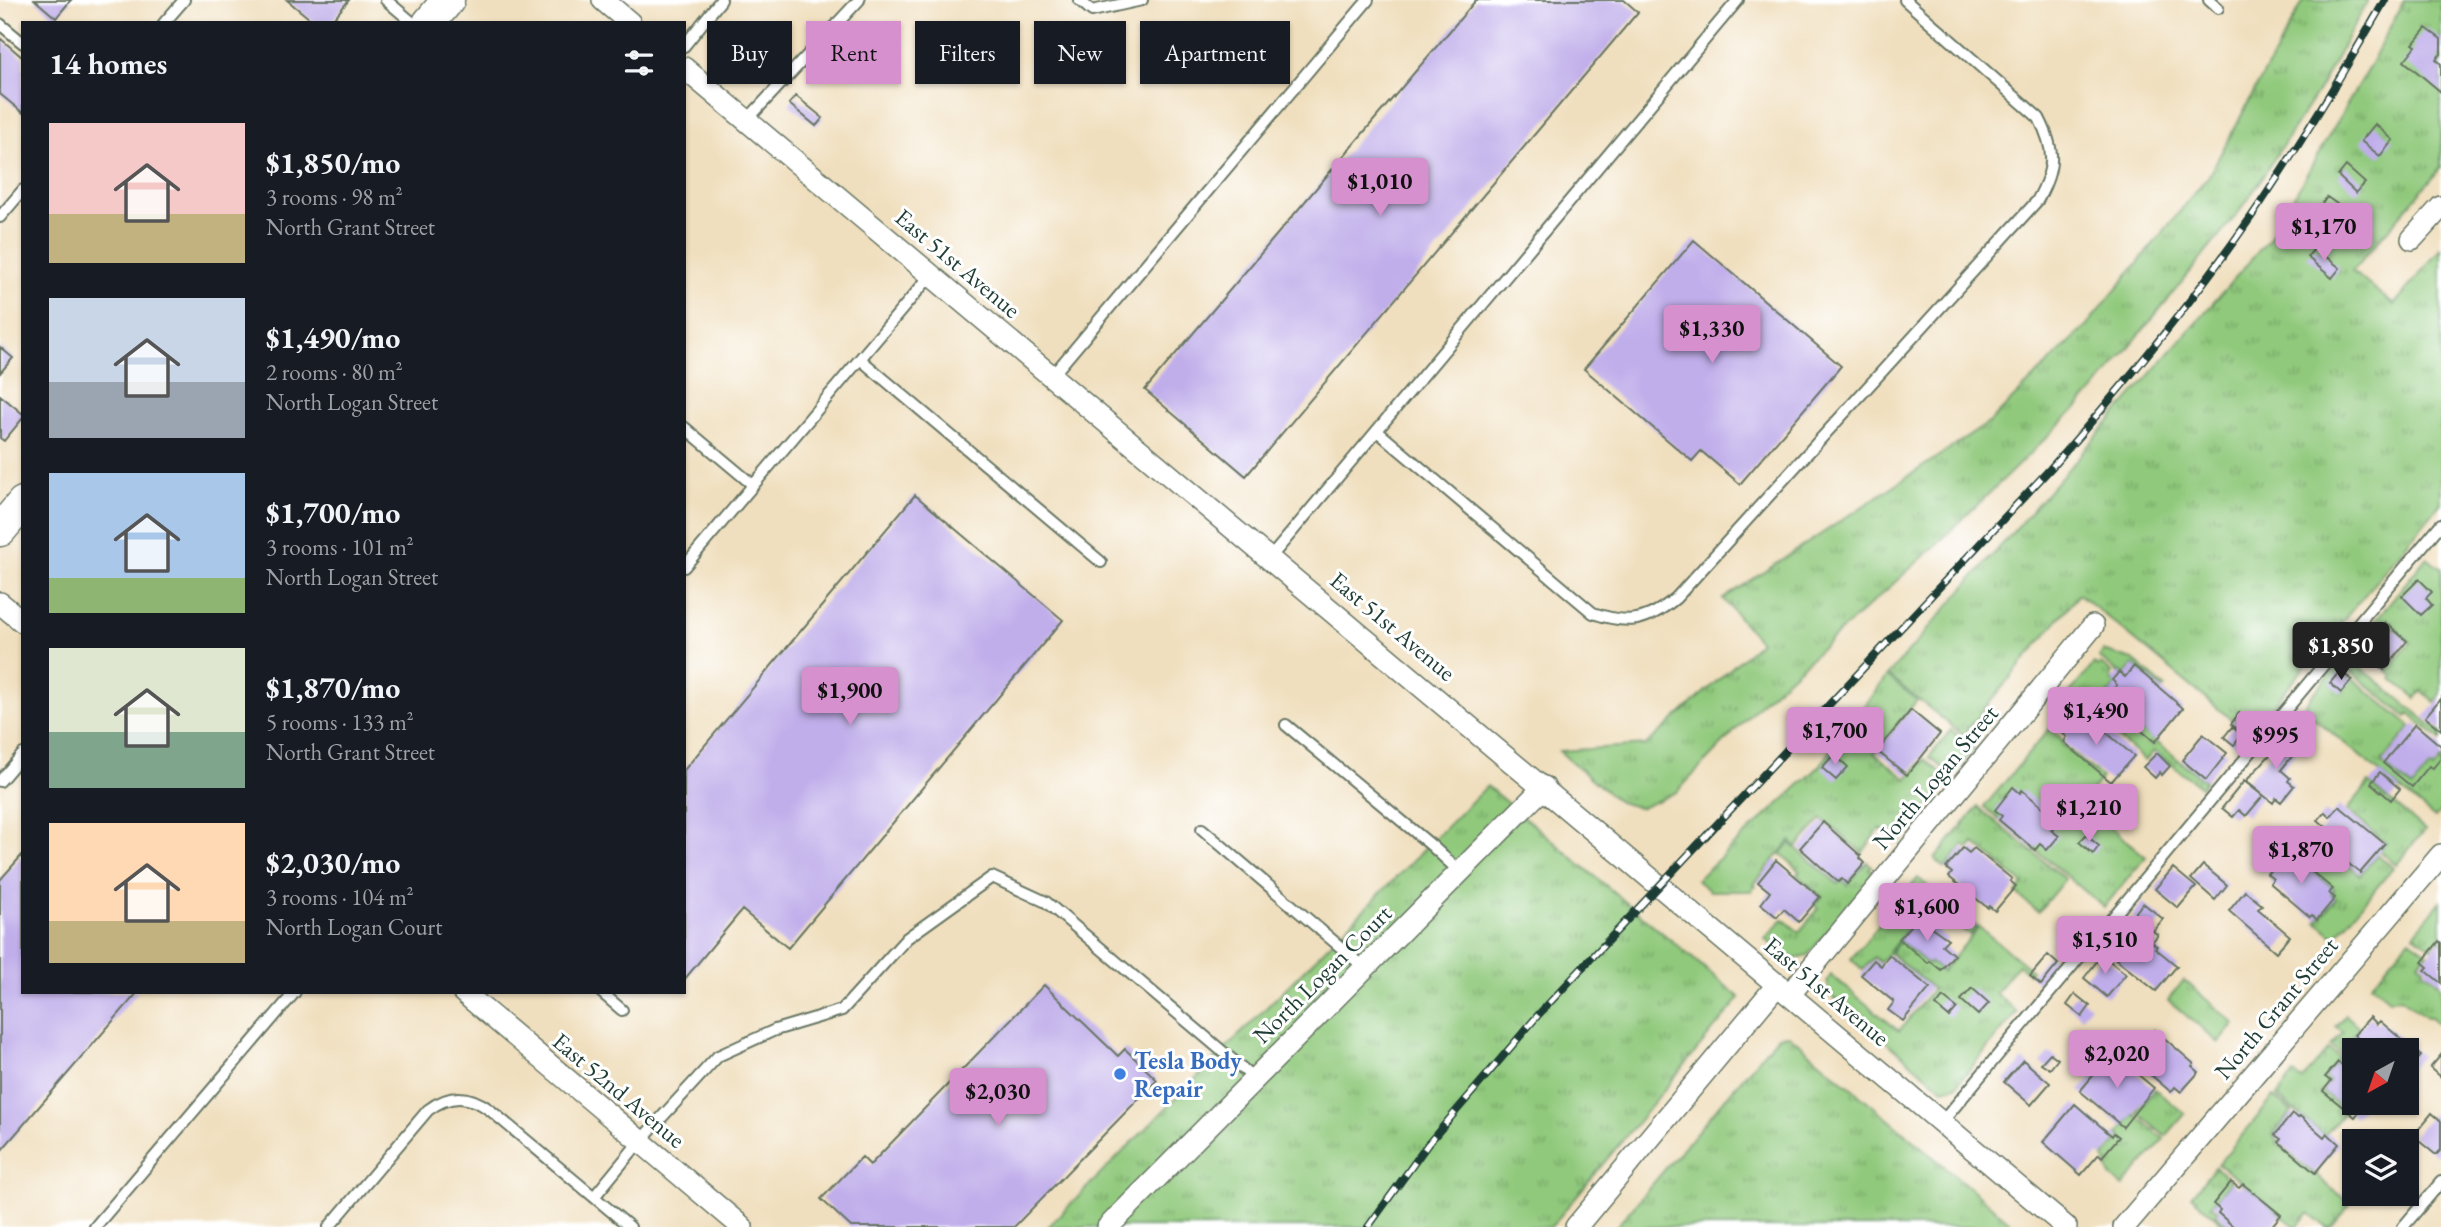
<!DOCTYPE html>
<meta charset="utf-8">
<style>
body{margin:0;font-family:"EB Garamond",serif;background:#242831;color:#f1f3f6;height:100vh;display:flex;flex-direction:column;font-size:26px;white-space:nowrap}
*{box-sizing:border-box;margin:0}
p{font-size:23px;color:#9ea1a6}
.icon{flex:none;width:38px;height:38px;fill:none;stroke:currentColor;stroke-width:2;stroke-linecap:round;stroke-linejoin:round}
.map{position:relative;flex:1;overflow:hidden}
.sheet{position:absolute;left:21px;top:21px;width:665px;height:973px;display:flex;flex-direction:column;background:#171b24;border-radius:0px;box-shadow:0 2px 5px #0004}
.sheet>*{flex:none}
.hud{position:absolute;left:707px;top:21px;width:665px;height:63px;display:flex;gap:14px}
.needle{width:46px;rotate:220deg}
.controls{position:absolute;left:2342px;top:1038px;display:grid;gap:14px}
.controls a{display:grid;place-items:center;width:77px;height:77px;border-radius:0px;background:#171b24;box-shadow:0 2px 5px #0004;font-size:35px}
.price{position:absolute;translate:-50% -60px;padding:0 16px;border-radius:7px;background:#d690ce;color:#111;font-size:23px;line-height:46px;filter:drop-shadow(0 2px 4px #0008)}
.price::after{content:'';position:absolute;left:50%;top:42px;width:21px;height:16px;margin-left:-10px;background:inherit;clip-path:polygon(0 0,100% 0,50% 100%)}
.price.selected{background:#222;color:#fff}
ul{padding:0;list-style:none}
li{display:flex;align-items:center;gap:21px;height:175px;padding:0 28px}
li span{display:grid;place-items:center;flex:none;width:196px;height:140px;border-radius:0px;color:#555}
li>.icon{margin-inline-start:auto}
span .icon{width:84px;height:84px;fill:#fffc;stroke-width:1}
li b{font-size:30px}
h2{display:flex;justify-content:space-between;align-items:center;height:84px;padding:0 28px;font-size:30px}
.chip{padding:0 24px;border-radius:0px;background:#171b24;box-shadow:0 2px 5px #0004;font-size:24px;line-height:63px}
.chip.selected{background:#d690ce;color:#111}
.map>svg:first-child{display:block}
.grass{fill:url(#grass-tufts);stroke:#588358;stroke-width:2}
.building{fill:#c0aeea}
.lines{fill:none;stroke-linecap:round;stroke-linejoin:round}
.service-casing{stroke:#687664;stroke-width:14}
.minor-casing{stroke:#687664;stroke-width:24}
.secondary-casing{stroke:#687664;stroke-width:35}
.service{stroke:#fff;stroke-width:10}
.minor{stroke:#fff;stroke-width:21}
.secondary{stroke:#fff;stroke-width:32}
.rail-casing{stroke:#1f3d34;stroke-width:8}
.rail{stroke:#fff;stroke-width:5;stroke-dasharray:16;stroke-linecap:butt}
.shop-dot{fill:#3f7fe0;stroke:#fff;stroke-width:2.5}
.labels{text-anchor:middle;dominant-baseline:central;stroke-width:6;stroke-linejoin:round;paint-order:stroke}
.street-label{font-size:24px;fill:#1f3d34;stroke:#fff}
.shop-label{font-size:24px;font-weight:bold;fill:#366cbe;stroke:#fff;text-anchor:start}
</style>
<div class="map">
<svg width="2441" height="1227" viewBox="0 0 2441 1227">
<defs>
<pattern id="grass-tufts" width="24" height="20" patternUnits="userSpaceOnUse" patternTransform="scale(1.75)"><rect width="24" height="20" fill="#90c97c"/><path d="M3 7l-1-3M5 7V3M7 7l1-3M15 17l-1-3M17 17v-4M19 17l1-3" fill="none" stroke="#75a466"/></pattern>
</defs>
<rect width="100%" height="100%" fill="#fff"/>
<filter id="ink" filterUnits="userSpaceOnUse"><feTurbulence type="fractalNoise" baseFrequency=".0143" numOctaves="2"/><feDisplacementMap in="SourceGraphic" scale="14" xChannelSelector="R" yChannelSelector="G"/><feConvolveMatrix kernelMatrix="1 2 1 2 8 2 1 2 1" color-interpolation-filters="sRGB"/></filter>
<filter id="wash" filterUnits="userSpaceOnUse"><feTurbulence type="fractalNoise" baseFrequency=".00686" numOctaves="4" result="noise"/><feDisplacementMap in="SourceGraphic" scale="28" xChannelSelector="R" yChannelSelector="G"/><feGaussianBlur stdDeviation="1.57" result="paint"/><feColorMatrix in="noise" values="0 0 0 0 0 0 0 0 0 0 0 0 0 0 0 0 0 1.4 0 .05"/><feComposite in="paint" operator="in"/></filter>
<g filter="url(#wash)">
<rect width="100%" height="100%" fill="#f0dfbe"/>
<!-- grass -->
<path class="grass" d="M2304,0H2368L2319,89L2243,207L2091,394L1933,548L1764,700L1677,792L1641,808L1619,802L1559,751L1646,745L1760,642L1723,599L1990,422L2087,325L2208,177Z
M2404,0H2441V168L2352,271L2394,305L2441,248V503L2249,734L2079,594L1963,735L1888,675L2269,239L2369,67Z
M2427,557L2441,568V695L2435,702L2422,691L2416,698L2392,679L2394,676L2387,671L2411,642L2384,619L2360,649L2355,645Z
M2103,651L2133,660L2165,687L2163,689L2133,665L2125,675L2119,671L2118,673L2099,657Z
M2347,656L2441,733V740L2409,714L2406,717L2341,663Z
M2094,664L2098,667L2101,664L2112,673L2111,680L2116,685L2104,700L2205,781L2201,787L2154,751L2145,761L2068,695Z
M2337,665L2411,727L2381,763L2412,788L2430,767L2433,770L2441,760V811L2435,818L2302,708Z
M1887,676L1917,700L1874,753L1907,779L1924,759L1950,780L1899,843L1880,829L1862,853L1822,819L1797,847L1790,841L1754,884L1756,886L1751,891H1710L1696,880L1819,767Z
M2049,729L2063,740L2061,743L2102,778L2090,793L2100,802L2092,812L2146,857L2104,907L1984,807Z
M1951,730L1975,749L1954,776L1929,757Z
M2369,783L2425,830L2396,865L2380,851L2386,843L2347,810Z
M1487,786L1740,998L1551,1227H1048Z
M1978,807L2065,879L2038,912L2016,893L2023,884L1974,843L1969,849L1963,845L1945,868L1935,859Z
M2311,834L2360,875L2377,854L2393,868L2335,937L2317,922L2336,899L2331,893L2334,889L2293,855Z
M1790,843L1838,884L1842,880L1847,885L1867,862L1872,866L1869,869L1875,874L1807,956C1788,964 1779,950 1765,939L1783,919L1799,932L1819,908L1815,904L1822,897L1797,875L1800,871L1781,854Z
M1918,878L1977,927L1970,935L1929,902L1880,963L1874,957L1863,970L1851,959Z
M2441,901V941L2438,939L2431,948L2414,934Z
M1979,927L2031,970L2029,974L2018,965L1995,993L2017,1012L1956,1086L1943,1089L1830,995L1827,981L1831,975L1899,1031L1933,989L1890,953L1900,941L1928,964L1930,962L1942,972Z
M2410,939L2427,953L2419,962L2425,967L2423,970L2441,985V1026L2430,1017H2426L2401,998L2389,999L2371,984Z
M2184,980L2235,1024L2219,1043L2168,1000Z
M2346,1015L2359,1027L2353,1035L2361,1042L2359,1045L2365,1050H2354V1066L2331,1046L2343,1032L2336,1026Z
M1789,1035L2016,1227H1616L1778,1036Z
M2329,1049L2340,1058L2325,1077L2330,1081L2322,1091L2345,1111L2324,1136L2277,1096L2294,1074L2302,1080Z
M2155,1089L2185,1114L2166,1136L2137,1112Z
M2274,1097L2292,1112L2273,1135L2278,1140L2277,1143L2350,1204L2331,1227H2326L2309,1213L2296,1227L2218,1164Z
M2134,1114L2164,1139L2123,1187L2111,1177L2104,1157L2121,1137L2118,1134Z
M2215,1167L2231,1181L2211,1205L2218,1211L2216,1214L2232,1227H2228L2191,1196Z"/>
<g id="blocks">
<!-- building -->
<path class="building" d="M35,0H71L56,18Z
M287,0H349L330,23H315Z
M1476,0H1624L1638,12L1246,476L1145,390Z
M2426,28L2441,39V54L2436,59L2441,64V92L2404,61L2416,46L2413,44Z
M760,34L777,47L769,55L753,42Z
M0,38L23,58V113L0,94Z
M796,96L823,118L816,126L789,104Z
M2375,124L2393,140L2380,156L2361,141Z
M2346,166L2365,183L2356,193L2338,176Z
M2327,197L2347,211L2339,222L2319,208Z
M1694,240L1841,366L1740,484L1701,451L1692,461L1584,369Z
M2315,248L2340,268L2332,278L2307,257Z
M0,347L13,358L0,373Z
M0,395L23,414V418L4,441L0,438Z
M915,495L1063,620L788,948L742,910L684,980V770Z
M2419,579L2432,592L2426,598L2432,605L2421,615L2402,596Z
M2385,622L2407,641L2384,670L2361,651Z
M2134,666L2183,708L2155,742L2105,700L2117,685L2112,680L2119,672L2125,677Z
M2340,671L2352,680L2341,693L2330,683Z
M2441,698V730L2425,717Z
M1911,710L1940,734L1907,775L1877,751Z
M2079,712L2085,718L2087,716L2134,756L2111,782L2064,742L2067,737L2061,732Z
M2239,713L2252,724L2243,734L2231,724Z
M2415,724L2441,746V758L2433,768L2429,766L2412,787L2383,763Z
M2232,727L2242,735L2234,745L2224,737Z
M2290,733L2303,743L2281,770L2290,778L2288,781L2294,786L2281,802L2276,798L2273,803L2246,781Z
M2203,734L2227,753L2206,780L2182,760Z
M2157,753L2170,766L2162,775L2160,772L2155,778L2143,767Z
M1834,754L1848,767L1836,780L1822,768Z
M2380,772L2400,789L2391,800L2371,783Z
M2244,781L2263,796L2246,816L2239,810L2233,817L2222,808Z
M2013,787L2020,793L2022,790L2059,821L2051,830L2059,836L2047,850L2040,844L2035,850L1999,820L2002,816L1995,810Z
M2339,806L2385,844L2360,873L2316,837L2325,826L2318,820L2325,812L2330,817Z
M1823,822L1861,856L1860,858L1865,863L1847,884L1842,879L1838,882L1800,848Z
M2086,835L2099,846L2093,854L2079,842Z
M1963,848L1969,853L1974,848L2012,879L2010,881L2016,886L1995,911L1989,906L1988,908L1949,877L1952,873L1946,868Z
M23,854V992H138L0,1152V880Z
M2284,854L2291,859L2293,856L2333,889L2329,893L2335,898L2317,920L2312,915L2310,917L2270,883L2273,879L2267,874Z
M1776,860L1820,897L1799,922L1784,909L1777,917L1761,904L1770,892L1758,882Z
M2203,865L2227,885L2215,900L2191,879Z
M2173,868L2196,887L2178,908L2155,889Z
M2245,891L2262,905L2258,909L2290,936L2276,952L2229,911Z
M2143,903L2163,919L2153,931L2158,935L2152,942L2157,946L2155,948L2177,966L2156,991L2116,959L2143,926L2132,917Z
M1917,917L1948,939L1942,945L1954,955L1941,970L1930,961L1928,963L1899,939Z
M2439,941L2441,943V983L2425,970L2428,967L2422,962Z
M1889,955L1930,988L1903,1021L1888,1010L1894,1002L1861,975L1874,960L1881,966Z
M2048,955L2058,964L2041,985L2030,976Z
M2102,955L2126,974L2107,997L2084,978Z
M1044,985L1118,1056L1125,1049L1157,1080L1014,1227H851L821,1199L862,1157L870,1165Z
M1972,988L1989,1003L1978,1015L1961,1000Z
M2075,994L2090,1006L2082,1017L2067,1005Z
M1943,997L1957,1008L1949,1017L1936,1006Z
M2370,1017L2377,1024L2380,1021L2421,1056L2406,1073V1050H2367L2361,1045L2363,1043L2354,1035Z
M2155,1030L2194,1064L2192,1066L2199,1072L2181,1092L2175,1087L2171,1092L2131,1058Z
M2050,1053L2058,1059L2050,1069L2041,1063Z
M2112,1053L2154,1088L2123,1127L2080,1091Z
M2441,1055V1078L2430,1068Z
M2023,1060L2050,1083L2031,1105L2004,1082Z
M2338,1062L2354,1075V1102H2367L2355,1117L2323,1091L2331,1081L2325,1077Z
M2075,1104L2112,1136L2114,1133L2119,1137L2102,1157L2099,1154L2081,1175L2043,1142Z
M2432,1113L2441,1121V1150L2436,1155L2413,1136Z
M2292,1114L2298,1118L2300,1116L2324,1137L2327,1133L2339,1144L2315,1173L2279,1142L2281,1139L2275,1135Z
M2231,1182L2239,1188L2243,1184L2281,1215L2271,1227H2234L2218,1213L2220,1210L2213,1204Z"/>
</g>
</g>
<g filter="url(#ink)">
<use href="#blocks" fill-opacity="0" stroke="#687664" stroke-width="2"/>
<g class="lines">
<defs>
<path id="service" d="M386,0L413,23
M1079,0L1092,11L1142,0
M2209,0L2218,8
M164,23L184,0
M0,24L23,43
M684,46L721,0
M747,120L859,0
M0,217L23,190
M860,359L1101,562
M1052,376L1368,0
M684,427L753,485
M1377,431L1593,613C1628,625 1647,622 1676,598L2037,201C2055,169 2056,151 2039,118L1905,0
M1270,558L1738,0
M684,567L931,275
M1286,725L1432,846L1460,872
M0,781L23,754
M1202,829L1365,968
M601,992L622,1010
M1942,1122L2441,524
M594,1197L640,1141L718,1056L775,1030L842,1010L907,938L992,877L1046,902L1255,1079
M95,1227L295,992
M329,1227L428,1110C449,1094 469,1094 490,1110L630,1227
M2403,1227L2441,1182"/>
<path id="minor" d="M603,0L630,23
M684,68L2066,1227
M2412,239L2441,207
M0,603L23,622
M463,992L742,1227
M1790,994L2093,626
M1108,1227L1544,787
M1576,1227L1778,984
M2124,1227L2441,855"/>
<path id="secondary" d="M429,23L448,0
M0,530L23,503"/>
</defs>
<!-- service casing -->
<use href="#service" class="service-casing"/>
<!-- minor casing -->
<use href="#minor" class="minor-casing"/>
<!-- secondary casing -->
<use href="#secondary" class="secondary-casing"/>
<!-- service -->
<use href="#service" class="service"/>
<!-- minor -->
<use href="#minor" class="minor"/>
<!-- secondary -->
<use href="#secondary" class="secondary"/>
<defs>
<path id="rail" d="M1368,1227L1428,1144L1539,1014L2050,469C2121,389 2190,305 2251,217C2299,147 2343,73 2385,0"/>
</defs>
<!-- rail casing -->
<use href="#rail" class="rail-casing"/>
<!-- rail -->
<use href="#rail" class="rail"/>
</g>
</g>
<!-- markers -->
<circle class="shop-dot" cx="1120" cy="1074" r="7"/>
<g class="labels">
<!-- street labels -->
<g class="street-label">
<text transform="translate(958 263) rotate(40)">East 51st Avenue</text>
<text transform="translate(1393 626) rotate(40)">East 51st Avenue</text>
<text transform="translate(1935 777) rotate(-50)">North Logan Street</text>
<text transform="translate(1322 974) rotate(-45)">North Logan Court</text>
<text transform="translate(1827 991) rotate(40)">East 51st Avenue</text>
<text transform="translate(2276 1008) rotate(-50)">North Grant Street</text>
<text transform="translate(619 1090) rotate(40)">East 52nd Avenue</text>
</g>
<!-- shop labels -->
<g class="shop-label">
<text x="1134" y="1060">Tesla Body<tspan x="1134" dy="28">Repair</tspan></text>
</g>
</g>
</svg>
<div class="controls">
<a><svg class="needle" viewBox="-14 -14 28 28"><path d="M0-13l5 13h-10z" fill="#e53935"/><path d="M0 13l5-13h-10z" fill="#9ea1a6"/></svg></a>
<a><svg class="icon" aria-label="layers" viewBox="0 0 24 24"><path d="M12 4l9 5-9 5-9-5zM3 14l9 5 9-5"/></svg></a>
</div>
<b class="price" style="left:1380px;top:218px">$1,010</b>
<b class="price" style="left:2324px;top:263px">$1,170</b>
<b class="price" style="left:1712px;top:365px">$1,330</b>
<b class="price selected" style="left:2341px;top:682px">$1,850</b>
<b class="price" style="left:850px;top:727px">$1,900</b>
<b class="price" style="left:2096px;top:747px">$1,490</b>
<b class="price" style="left:1835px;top:767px">$1,700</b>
<b class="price" style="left:2276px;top:771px">$995</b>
<b class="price" style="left:2089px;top:844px">$1,210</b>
<b class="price" style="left:2301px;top:886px">$1,870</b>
<b class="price" style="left:1927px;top:943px">$1,600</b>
<b class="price" style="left:2105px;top:976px">$1,510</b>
<b class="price" style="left:2117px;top:1090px">$2,020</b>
<b class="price" style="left:998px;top:1128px">$2,030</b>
<div class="hud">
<a class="chip">Buy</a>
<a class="chip selected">Rent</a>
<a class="chip">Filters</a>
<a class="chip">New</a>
<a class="chip">Apartment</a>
</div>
<section class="sheet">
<h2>14 homes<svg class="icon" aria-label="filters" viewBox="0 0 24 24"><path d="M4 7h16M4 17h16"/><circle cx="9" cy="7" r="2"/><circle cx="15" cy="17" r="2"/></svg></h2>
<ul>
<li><span style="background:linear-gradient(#f6c9c9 65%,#c2b280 0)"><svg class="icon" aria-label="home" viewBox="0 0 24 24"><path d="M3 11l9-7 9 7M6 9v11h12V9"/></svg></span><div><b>$1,850/mo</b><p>3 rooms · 98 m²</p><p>North Grant Street</p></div></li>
<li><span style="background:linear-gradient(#c9d6e8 60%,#9aa5b1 0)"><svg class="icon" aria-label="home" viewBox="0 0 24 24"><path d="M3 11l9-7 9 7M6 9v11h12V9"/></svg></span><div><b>$1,490/mo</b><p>2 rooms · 80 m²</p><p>North Logan Street</p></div></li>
<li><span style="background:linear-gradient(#a9c7e8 75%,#8fb573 0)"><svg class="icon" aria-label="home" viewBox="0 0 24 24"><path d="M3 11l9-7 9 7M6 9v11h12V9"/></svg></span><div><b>$1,700/mo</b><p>3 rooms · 101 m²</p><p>North Logan Street</p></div></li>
<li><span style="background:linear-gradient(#dfe7d0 60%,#7fa58c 0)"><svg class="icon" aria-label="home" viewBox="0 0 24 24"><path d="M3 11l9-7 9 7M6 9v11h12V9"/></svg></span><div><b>$1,870/mo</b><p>5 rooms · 133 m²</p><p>North Grant Street</p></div></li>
<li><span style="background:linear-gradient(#ffd9b3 70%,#c2b280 0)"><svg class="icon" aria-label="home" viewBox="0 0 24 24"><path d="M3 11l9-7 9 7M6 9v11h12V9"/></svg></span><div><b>$2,030/mo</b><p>3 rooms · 104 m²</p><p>North Logan Court</p></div></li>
</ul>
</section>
</div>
